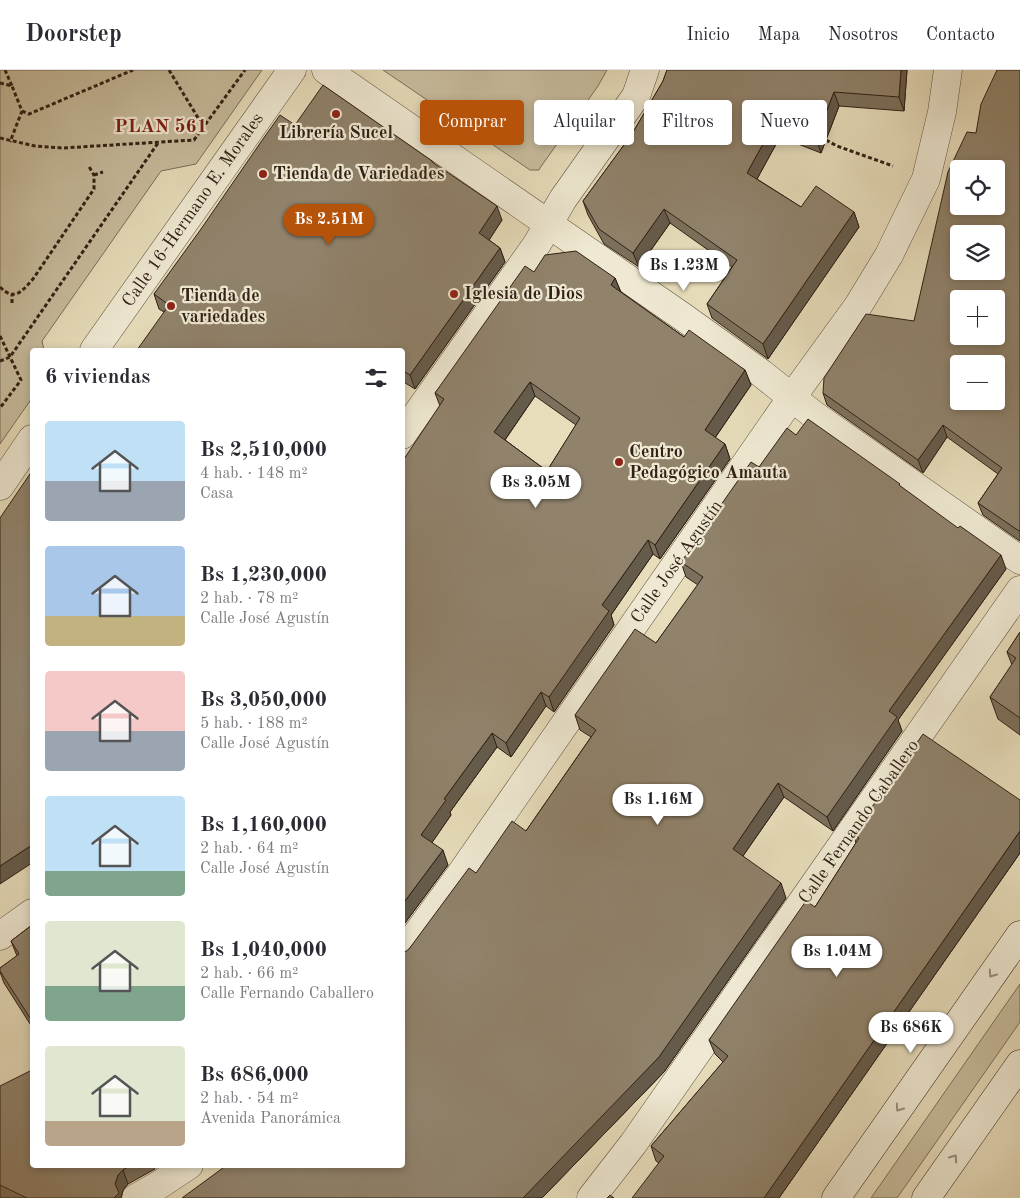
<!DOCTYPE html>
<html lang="es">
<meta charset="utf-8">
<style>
body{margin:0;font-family:"Old Standard TT",serif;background:#f7f7f7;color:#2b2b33;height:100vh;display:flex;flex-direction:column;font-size:19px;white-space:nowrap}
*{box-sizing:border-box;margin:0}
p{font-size:16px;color:#7c7c81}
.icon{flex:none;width:28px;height:28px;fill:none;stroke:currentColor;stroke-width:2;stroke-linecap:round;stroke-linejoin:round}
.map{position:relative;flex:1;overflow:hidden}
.drawer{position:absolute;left:30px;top:278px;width:375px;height:820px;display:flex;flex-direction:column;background:#fff;border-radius:5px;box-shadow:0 2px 8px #0003}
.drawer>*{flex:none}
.hud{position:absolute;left:420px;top:30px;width:475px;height:45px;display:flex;gap:10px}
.buttons{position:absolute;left:950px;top:90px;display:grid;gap:10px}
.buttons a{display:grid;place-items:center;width:55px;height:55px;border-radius:5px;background:#fff;box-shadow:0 2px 8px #0003;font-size:25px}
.price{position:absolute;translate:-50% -42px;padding:0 11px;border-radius:18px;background:#fff;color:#222;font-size:16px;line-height:32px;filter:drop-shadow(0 1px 2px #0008)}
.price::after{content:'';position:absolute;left:50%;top:30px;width:15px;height:11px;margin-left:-8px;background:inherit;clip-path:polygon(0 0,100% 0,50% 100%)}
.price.on{background:#b45309;color:#fff}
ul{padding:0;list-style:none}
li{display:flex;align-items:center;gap:15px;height:125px;padding:0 15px}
li span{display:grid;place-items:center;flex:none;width:140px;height:100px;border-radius:5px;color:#555}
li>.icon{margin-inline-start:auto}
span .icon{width:60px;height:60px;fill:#fffc;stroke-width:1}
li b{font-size:21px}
h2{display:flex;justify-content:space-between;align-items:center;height:60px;padding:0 15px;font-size:21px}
.chip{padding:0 18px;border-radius:5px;background:#fff;box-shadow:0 2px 8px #0003;font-size:18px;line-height:45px}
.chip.on{background:#b45309;color:#fff}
header{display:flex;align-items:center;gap:30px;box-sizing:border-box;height:70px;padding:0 25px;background:#fff;border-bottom:1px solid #e1e1e2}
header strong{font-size:24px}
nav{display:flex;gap:28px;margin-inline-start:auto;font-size:18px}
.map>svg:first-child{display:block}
.green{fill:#c8bd9f;stroke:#7c6e5a}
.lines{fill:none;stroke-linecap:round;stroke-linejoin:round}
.minor-casing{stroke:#5e4f3e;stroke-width:29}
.secondary-casing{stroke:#312015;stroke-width:29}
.path{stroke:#312015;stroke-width:3;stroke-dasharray:4 2.5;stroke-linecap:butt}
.minor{stroke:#efe9d3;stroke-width:28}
.secondary{stroke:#efe9d3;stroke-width:28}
.wall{fill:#7c705c;stroke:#312015;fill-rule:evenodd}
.shaded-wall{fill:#655b4b;stroke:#312015}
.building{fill:#90826b;stroke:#312015;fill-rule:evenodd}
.oneway{stroke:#9a8f7e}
.poi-dot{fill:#8f2418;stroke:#efe9d3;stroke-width:2}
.labels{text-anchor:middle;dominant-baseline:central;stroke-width:4.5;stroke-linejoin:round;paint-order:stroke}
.poi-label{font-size:18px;font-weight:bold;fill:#312015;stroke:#efe9d3;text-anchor:start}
.street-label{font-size:18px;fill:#312015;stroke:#efe9d3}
.neighbourhood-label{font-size:19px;font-weight:bold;fill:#7a1f14;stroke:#efe9d3}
</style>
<header>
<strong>Doorstep</strong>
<nav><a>Inicio</a><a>Mapa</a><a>Nosotros</a><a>Contacto</a></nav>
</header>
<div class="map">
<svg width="1020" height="1128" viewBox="0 0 1020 1128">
<rect width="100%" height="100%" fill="#e7ddbb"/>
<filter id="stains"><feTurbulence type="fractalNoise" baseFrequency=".004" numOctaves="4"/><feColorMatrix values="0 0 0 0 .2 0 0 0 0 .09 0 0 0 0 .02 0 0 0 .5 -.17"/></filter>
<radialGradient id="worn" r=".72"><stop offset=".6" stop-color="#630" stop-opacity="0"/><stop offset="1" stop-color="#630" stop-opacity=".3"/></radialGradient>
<!-- green -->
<path class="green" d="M0,0H262L196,94L161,101L42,271L44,280H32V328L0,374Z
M383,0H607L598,16L540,98L539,100H530Z
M1020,914V952L897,1128H871Z"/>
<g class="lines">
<defs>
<path id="minor" d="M326,0L683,247L761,303L814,345L1020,490
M94,280L292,0
M402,365L537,174L563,129L636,26L645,0
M0,416L32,369
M0,866L32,843
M402,884L460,805L792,327L858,236L889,185L926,109L942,42L948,0
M136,1128L159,1115L189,1095
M591,1128L633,1074L1020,520"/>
<path id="secondary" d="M836,1128L1020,865
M926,1128L1020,994"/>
</defs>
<!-- minor casing -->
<use href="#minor" class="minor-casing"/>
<!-- secondary casing -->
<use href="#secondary" class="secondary-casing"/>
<!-- path -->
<path class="path" d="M5,0L12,16
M169,0L203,56
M0,13L12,16L22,41L10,72
M22,41L29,44L133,0
M0,68L35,76L63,78L194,70L245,0
M826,70L837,76L893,96
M94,105L103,102
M0,217C15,232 22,221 33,209L94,119V105L88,95
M12,233V225
M0,266L21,310L0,338
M0,291L10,287L158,73"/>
<!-- minor -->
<use href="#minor" class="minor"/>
<!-- secondary -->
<use href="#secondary" class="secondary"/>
</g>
<!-- wall -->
<path class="wall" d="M667,0H907L904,41L839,36L821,83L780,67L757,109L801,137L854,142L859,157L768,289L712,248L707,234L732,197L670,153L639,197L604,174L588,145L583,131L632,64L663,11Z
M1020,0V471L983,445L978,433L998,404L947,367L923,403L827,335L823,323L914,251L976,63Z
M295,55L432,91L433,93L502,150L489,170L500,178L505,192L415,319L402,311V280L164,242L159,239L154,224Z
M534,202L615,208L621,222L684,267L745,300L751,315L715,368L725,374L730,389L660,489L653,484L611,545L614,555L554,642L546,636L511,687L497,677L450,742L451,745L432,772L448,795L402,857L440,336L435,323ZM535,326L576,355L547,401L505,370Z
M796,365L901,417L1006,499L898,650L902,661L833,761L784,727L743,786L786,828L664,1002L542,1128H182L402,1095L409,879L476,803L526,761L591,667L580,660L575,645L656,573L698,515L686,507L681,492L759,397Z
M1020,562V665L998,649L990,627L1012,595L1007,582Z
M1020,730V783L779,1128L659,1093L656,1091L651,1076L723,992L715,984L709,970L815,837L856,773L853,764Z
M32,855V957L4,913L0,902V898L17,886L11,871Z
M0,1016L32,1095H153L155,1099L128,1114L123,1120L121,1128H3L0,1127Z"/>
<!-- shaded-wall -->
<path class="shaded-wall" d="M901,0H907L904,41L899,27Z
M834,22L839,36L821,83L816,68Z
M775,52L780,67L752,118L747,103Z
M497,136L502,150L484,178L479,163Z
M664,139L670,153L639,197L633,183Z
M854,142L859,157L768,289L763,274Z
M500,178L505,192L415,319L410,305Z
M615,208L621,223L611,215Z
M745,300L751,315L710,375L705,360Z
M530,312L535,326L500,377L494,362Z
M943,355L947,367L923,403L918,390Z
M725,374L730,389L660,489L655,475Z
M648,470L653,484L611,545L614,555L554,642L549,627L602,535Z
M1001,485L1006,499L898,650L902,661L833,761L827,747L889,641Z
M541,622L546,636L511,687L506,673Z
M492,663L497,677L450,742L451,745L427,780L421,765L444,729Z
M778,713L784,727L738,793L733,779Z
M1020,761V783L779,1128H764Z
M32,775V793L0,814V796Z
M443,780L448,795L402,857V835Z
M781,813L786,828L664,1002L542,1128H523Z
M123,1100L128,1114L123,1120L121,1128H114L115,1114L118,1105Z"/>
<!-- building -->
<path class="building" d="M667,0H901L899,27L834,22L816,68L775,52L747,103L801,137L816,116L854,142L763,274L707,234L737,190L664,139L633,183L599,159L583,131L632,64L663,11Z
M997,0H1020V460L1019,461L978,433L1002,398L943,355L918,390L823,323L824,308L866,244L914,251L948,102L967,62L976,63L981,34ZM959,99H996V136H959ZM959,164H996V201H959ZM959,229H996V266H959ZM959,294H996V331H959Z
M323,15L432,91V92L497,136L479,163L500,178L410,305L402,300V280H137L169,235L154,224L201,159L263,69L280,45L295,55Z
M576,181L615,208L611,215L653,245L684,267L689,260L745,300L705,360L725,374L655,475L648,470L602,535L609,541L549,627L541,622L506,673L492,663L444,729L446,730L421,765L443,780L402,835V392L444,329L435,323L525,196L534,202L545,185ZM530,312L580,348L547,401L494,362Z
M808,349L900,414L899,415L958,458L960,456L1001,485L889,641L897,647L827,747L778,713L733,779L781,813L659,987L523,1128H182L227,1095H402V884L409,879L469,798L476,803L512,751L526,761L596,660L575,645L635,559L656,573L703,507L681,492L751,392L759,397L787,358L796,365Z
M32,401V775L0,796V448Z
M1020,562V648L990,627L1016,588L1007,582Z
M923,664L1020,730V761L764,1128H632L664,1086L651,1076L728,986L709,970L806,831L815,837L859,768L853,764Z
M32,855V951L0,901V898L19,884L11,871Z
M32,1000V1095H131L123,1100L118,1105L115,1114L119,1123L114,1128H27L0,1115V1016Z
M610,1125L614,1128H607Z"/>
<!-- one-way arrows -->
<defs><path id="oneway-chevron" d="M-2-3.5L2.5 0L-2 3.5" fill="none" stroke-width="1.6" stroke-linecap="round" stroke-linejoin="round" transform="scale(1.25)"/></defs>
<g class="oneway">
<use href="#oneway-chevron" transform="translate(992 904) rotate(125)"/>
<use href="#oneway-chevron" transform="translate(899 1038) rotate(125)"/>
<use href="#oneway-chevron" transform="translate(954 1088) rotate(-55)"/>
</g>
<!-- markers -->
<g class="poi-dot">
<circle cx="336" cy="44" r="5"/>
<circle cx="263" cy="104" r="5"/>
<circle cx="454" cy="224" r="5"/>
<circle cx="171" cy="236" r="5"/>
<circle cx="619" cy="392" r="5"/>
</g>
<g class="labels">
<!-- poi labels -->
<g class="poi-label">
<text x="336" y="63" text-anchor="middle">Librería Sucel</text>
<text x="273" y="104">Tienda de Variedades</text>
<text x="464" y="224">Iglesia de Dios</text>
<text x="181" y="226">Tienda de<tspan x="181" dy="21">variedades</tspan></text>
<text x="629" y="382">Centro<tspan x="629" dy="21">Pedagógico Amauta</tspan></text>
</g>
<!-- street labels -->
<g class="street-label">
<text transform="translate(193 140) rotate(-55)">Calle 16-Hermano E. Morales</text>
<text transform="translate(677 492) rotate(-55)">Calle José Agustín</text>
<text transform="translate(859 752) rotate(-55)">Calle Fernando Caballero</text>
</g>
<!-- neighbourhood labels -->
<g class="neighbourhood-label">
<text x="161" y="57">PLAN 561</text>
</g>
</g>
<rect width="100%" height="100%" filter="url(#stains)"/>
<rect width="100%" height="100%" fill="url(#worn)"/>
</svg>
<div class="buttons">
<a><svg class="icon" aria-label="locate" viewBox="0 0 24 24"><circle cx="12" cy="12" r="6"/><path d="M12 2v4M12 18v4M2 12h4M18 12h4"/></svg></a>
<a><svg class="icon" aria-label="layers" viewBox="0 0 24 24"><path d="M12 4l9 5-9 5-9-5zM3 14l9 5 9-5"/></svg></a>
<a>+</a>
<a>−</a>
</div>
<b class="price on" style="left:329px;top:176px">Bs 2.51M</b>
<b class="price" style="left:684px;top:222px">Bs 1.23M</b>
<b class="price" style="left:536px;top:439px">Bs 3.05M</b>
<b class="price" style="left:658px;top:756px">Bs 1.16M</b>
<b class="price" style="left:837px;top:908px">Bs 1.04M</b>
<b class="price" style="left:911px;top:984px">Bs 686K</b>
<div class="hud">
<a class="chip on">Comprar</a>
<a class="chip">Alquilar</a>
<a class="chip">Filtros</a>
<a class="chip">Nuevo</a>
</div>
<section class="drawer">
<h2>6 viviendas<svg class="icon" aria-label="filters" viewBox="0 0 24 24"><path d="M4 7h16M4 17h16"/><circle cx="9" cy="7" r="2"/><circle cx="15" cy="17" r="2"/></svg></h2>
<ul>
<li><span style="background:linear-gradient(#bfe0f5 60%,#9aa5b1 0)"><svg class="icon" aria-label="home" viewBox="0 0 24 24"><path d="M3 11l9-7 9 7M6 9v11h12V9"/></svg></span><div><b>Bs 2,510,000</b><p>4 hab. · 148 m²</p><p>Casa</p></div></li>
<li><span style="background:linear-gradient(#a9c7e8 70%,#c2b280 0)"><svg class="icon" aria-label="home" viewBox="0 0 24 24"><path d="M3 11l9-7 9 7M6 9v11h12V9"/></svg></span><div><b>Bs 1,230,000</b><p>2 hab. · 78 m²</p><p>Calle José Agustín</p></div></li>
<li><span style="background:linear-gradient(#f6c9c9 60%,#9aa5b1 0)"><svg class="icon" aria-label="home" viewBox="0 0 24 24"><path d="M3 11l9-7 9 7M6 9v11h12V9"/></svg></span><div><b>Bs 3,050,000</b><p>5 hab. · 188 m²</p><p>Calle José Agustín</p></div></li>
<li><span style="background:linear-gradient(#bfe0f5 75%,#7fa58c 0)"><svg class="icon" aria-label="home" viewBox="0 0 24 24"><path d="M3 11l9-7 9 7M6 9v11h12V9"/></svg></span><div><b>Bs 1,160,000</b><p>2 hab. · 64 m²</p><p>Calle José Agustín</p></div></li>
<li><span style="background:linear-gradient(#dfe7d0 65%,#7fa58c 0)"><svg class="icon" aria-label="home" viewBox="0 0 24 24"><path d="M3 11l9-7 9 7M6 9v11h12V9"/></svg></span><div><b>Bs 1,040,000</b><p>2 hab. · 66 m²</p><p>Calle Fernando Caballero</p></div></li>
<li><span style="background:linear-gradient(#dfe7d0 75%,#b9a48a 0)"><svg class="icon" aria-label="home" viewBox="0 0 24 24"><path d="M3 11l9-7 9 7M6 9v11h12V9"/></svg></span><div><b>Bs 686,000</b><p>2 hab. · 54 m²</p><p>Avenida Panorámica</p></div></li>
</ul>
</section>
</div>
